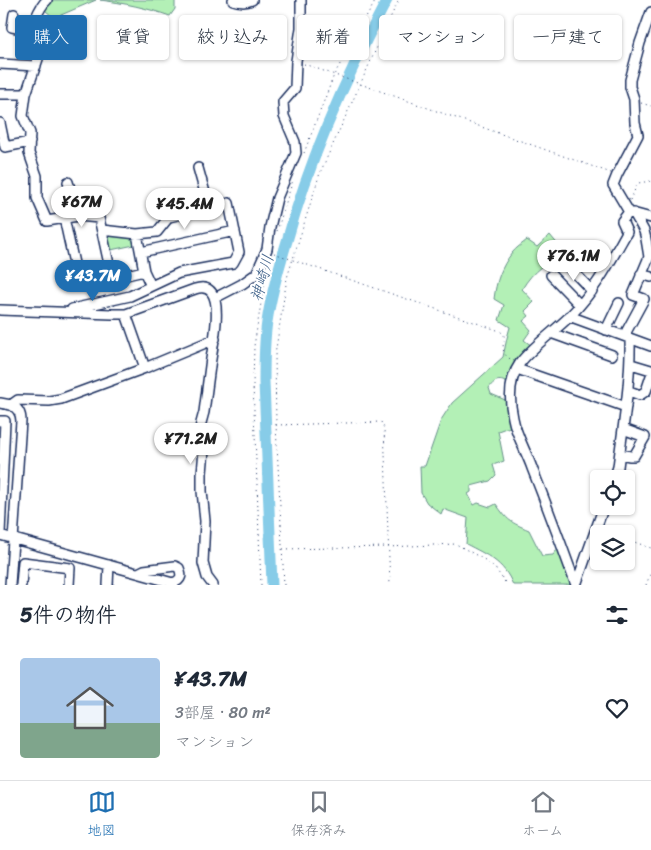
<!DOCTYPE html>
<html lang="ja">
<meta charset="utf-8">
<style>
body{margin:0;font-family:Sriracha,"Klee One",sans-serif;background:#f2f2f3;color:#1f2937;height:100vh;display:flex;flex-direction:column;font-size:19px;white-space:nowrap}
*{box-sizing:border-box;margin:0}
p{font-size:16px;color:#747a83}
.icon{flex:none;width:28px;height:28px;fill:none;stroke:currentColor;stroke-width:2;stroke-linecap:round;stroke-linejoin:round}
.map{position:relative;height:585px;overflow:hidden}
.sheet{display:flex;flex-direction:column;background:#fff;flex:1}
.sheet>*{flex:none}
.hud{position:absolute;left:15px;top:15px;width:621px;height:45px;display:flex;gap:10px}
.buttons{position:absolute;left:590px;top:470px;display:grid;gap:10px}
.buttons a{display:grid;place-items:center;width:45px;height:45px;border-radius:5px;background:#fff;box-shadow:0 1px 4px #0004;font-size:25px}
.price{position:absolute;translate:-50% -42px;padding:0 11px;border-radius:18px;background:#fff;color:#222;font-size:16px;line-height:32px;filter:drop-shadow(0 1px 2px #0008)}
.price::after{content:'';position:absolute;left:50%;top:30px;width:15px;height:11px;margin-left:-8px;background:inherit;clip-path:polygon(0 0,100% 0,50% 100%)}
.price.active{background:#1f6fb2;color:#fff}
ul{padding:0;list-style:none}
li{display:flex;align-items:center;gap:15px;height:125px;padding:0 20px}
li+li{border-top:1px solid #e0e1e3}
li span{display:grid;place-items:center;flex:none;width:140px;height:100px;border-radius:5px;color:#555}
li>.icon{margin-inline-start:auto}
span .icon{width:60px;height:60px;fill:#fffc;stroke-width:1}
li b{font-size:21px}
h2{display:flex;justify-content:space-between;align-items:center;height:60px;padding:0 20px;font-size:21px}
.tag{padding:0 18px;border-radius:5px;background:#fff;box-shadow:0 1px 4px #0004;font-size:18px;line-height:45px}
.tag.active{background:#1f6fb2;color:#fff}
.dock{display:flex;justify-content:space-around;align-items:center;height:70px;border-top:1px solid #e0e1e3;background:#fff;font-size:14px;color:#747a83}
.dock a{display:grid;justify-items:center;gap:2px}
.dock .active{color:#1f6fb2}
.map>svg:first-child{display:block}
.green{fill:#b3f0b6;stroke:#67908a}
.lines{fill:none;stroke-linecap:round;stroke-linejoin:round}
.river{stroke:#87cce8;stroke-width:11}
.minor-casing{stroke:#1b2f5e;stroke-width:12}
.path{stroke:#1b2f5e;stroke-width:1;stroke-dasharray:1 4;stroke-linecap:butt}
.minor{stroke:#fff;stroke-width:9}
.labels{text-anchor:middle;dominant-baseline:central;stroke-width:4;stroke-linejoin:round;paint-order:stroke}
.water-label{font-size:16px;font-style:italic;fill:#3b5e87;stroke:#fff}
</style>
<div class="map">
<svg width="651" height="585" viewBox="0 0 651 585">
<rect width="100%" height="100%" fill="#fff"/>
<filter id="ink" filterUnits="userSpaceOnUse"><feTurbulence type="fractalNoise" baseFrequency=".02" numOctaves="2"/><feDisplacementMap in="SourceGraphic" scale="10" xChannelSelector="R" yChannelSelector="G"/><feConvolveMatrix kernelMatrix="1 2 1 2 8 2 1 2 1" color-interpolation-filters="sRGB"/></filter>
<g filter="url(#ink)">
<!-- green -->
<path class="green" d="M42,0H96L54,18L45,10Z
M100,0H175V9L170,16C147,8 124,3 100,0Z
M102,230L137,234L139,244L106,251Z
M550,235L564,252C545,264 534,269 522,289L534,302L525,311L529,316L523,321L531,330L524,340L532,346L511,385C501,379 496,378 489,388L491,394L510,402L514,427L506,428L498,431L504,461L493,465L496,475L490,481L471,486V492L468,494L474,505L478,503L490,507L496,504C508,521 510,522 529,530L542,556L553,555L560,546L574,585H513C504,562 487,555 466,544L468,518L443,509L441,514L427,503L421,493L420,466H425L441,420L452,403L503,357L507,338L510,327L499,320L504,305L494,299C496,282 501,267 512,253C516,248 522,244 527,240L537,247Z"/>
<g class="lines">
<!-- river -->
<path class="river" d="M272,585L264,382C264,362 264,342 267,322C271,294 279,267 287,241C310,157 346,77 387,0"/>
<defs>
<path id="minor" d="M47,0C39,7 30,29 30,40C31,46 36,53 38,59L26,94L23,116L30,133L29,153L37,176V198L47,221L78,216L99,218L112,278
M233,0C238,2 246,3 252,0
M651,12L640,43L630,80V87L634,99L635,123L638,135L617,175L613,185L629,212L651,218
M14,14L12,27L32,31
M0,64L36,66
M0,94H26
M0,123L5,147L30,142
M198,168L209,207
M68,182L78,216
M64,218L79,286L144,271
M137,234L144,271L151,286
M141,252L235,231
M566,264L592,291
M641,274L651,277
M551,275L580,305
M215,298L242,284L256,274L267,249L270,227L277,198L296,153L295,142L284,116L283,102L295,88L296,61L301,28V0
M72,309L130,296L179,273L233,263L239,252L229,203L169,217L157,232L137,234L102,230
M0,310L112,314H126L195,289C201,287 208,287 212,293C222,307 212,349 210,366C208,381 206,397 204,412L201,423L200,430L204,450L202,473V491L205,521L203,563L207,577L213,585
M126,314L145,368
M569,316L651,346
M606,330L619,303
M551,333L612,355
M624,336L644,299L633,295L649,257L646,239L644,231L634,213
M631,364L651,370
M517,369L626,407
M629,391L640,395L646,391L651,376
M0,403L11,405L18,400L49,401L61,399L145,368L215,339
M0,421H5L0,534
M620,454L630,456H634L645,437L623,429
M614,479L618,467C623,425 631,382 630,339
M0,535L173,583C182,580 182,575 179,568L175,566L144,570L138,573
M10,585L21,421C21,413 18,408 11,405
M21,585L23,562L70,568L69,585
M108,585L109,565
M576,585C562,546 547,506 532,468C526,451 516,435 513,418C509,400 509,379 520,363C533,346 555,331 570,316C595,291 610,262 627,232L622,221L629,212
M576,585L604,506"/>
</defs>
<!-- minor casing -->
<use href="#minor" class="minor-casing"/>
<!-- path -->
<path class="path" d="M304,64L611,173
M641,103L651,106
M304,153L334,75L376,0
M630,200L638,183L651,181
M277,231L293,180
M274,253L293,260L500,331C510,339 500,343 504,352C505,356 510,359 514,361
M276,425L381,422L384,428L390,585
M604,531L611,534
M626,539L651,548
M283,549L388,547L456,544L485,560L494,567L500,575L507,585
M261,585L253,385L254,346L267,267
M284,585L276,425L275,355L287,278L320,173L392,14L399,0
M646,585L651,572"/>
<!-- minor -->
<use href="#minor" class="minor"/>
</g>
</g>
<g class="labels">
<!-- water labels -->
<g class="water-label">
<text transform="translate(262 278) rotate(-75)">神崎川</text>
</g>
</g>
</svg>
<div class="buttons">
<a><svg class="icon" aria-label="locate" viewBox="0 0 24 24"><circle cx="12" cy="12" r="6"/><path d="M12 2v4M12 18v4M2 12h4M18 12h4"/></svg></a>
<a><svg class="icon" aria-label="layers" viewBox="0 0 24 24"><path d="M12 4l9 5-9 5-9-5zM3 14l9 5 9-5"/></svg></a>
</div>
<b class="price" style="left:82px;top:228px">¥67M</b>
<b class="price" style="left:185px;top:230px">¥45.4M</b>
<b class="price" style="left:574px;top:282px">¥76.1M</b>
<b class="price active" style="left:93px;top:302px">¥43.7M</b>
<b class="price" style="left:191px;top:465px">¥71.2M</b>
<div class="hud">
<a class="tag active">購入</a>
<a class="tag">賃貸</a>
<a class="tag">絞り込み</a>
<a class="tag">新着</a>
<a class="tag">マンション</a>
<a class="tag">一戸建て</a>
</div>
</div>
<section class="sheet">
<h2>5件の物件<svg class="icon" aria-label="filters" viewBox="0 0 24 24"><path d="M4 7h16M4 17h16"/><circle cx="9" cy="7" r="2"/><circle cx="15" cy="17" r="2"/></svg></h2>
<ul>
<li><span style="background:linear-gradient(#a9c7e8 65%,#7fa58c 0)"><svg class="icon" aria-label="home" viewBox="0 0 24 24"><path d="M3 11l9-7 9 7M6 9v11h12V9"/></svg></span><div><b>¥43.7M</b><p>3部屋 · 80 m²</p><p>マンション</p></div><svg class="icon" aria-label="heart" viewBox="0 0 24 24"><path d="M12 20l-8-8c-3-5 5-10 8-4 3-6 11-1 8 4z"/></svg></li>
</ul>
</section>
<nav class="dock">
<a class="active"><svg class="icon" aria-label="map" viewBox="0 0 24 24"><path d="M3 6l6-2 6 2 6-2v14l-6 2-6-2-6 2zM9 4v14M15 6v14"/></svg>地図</a>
<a><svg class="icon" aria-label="saved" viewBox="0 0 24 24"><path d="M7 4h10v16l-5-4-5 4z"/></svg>保存済み</a>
<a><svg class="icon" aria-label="home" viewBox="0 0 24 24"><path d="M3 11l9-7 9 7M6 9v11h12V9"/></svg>ホーム</a>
</nav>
